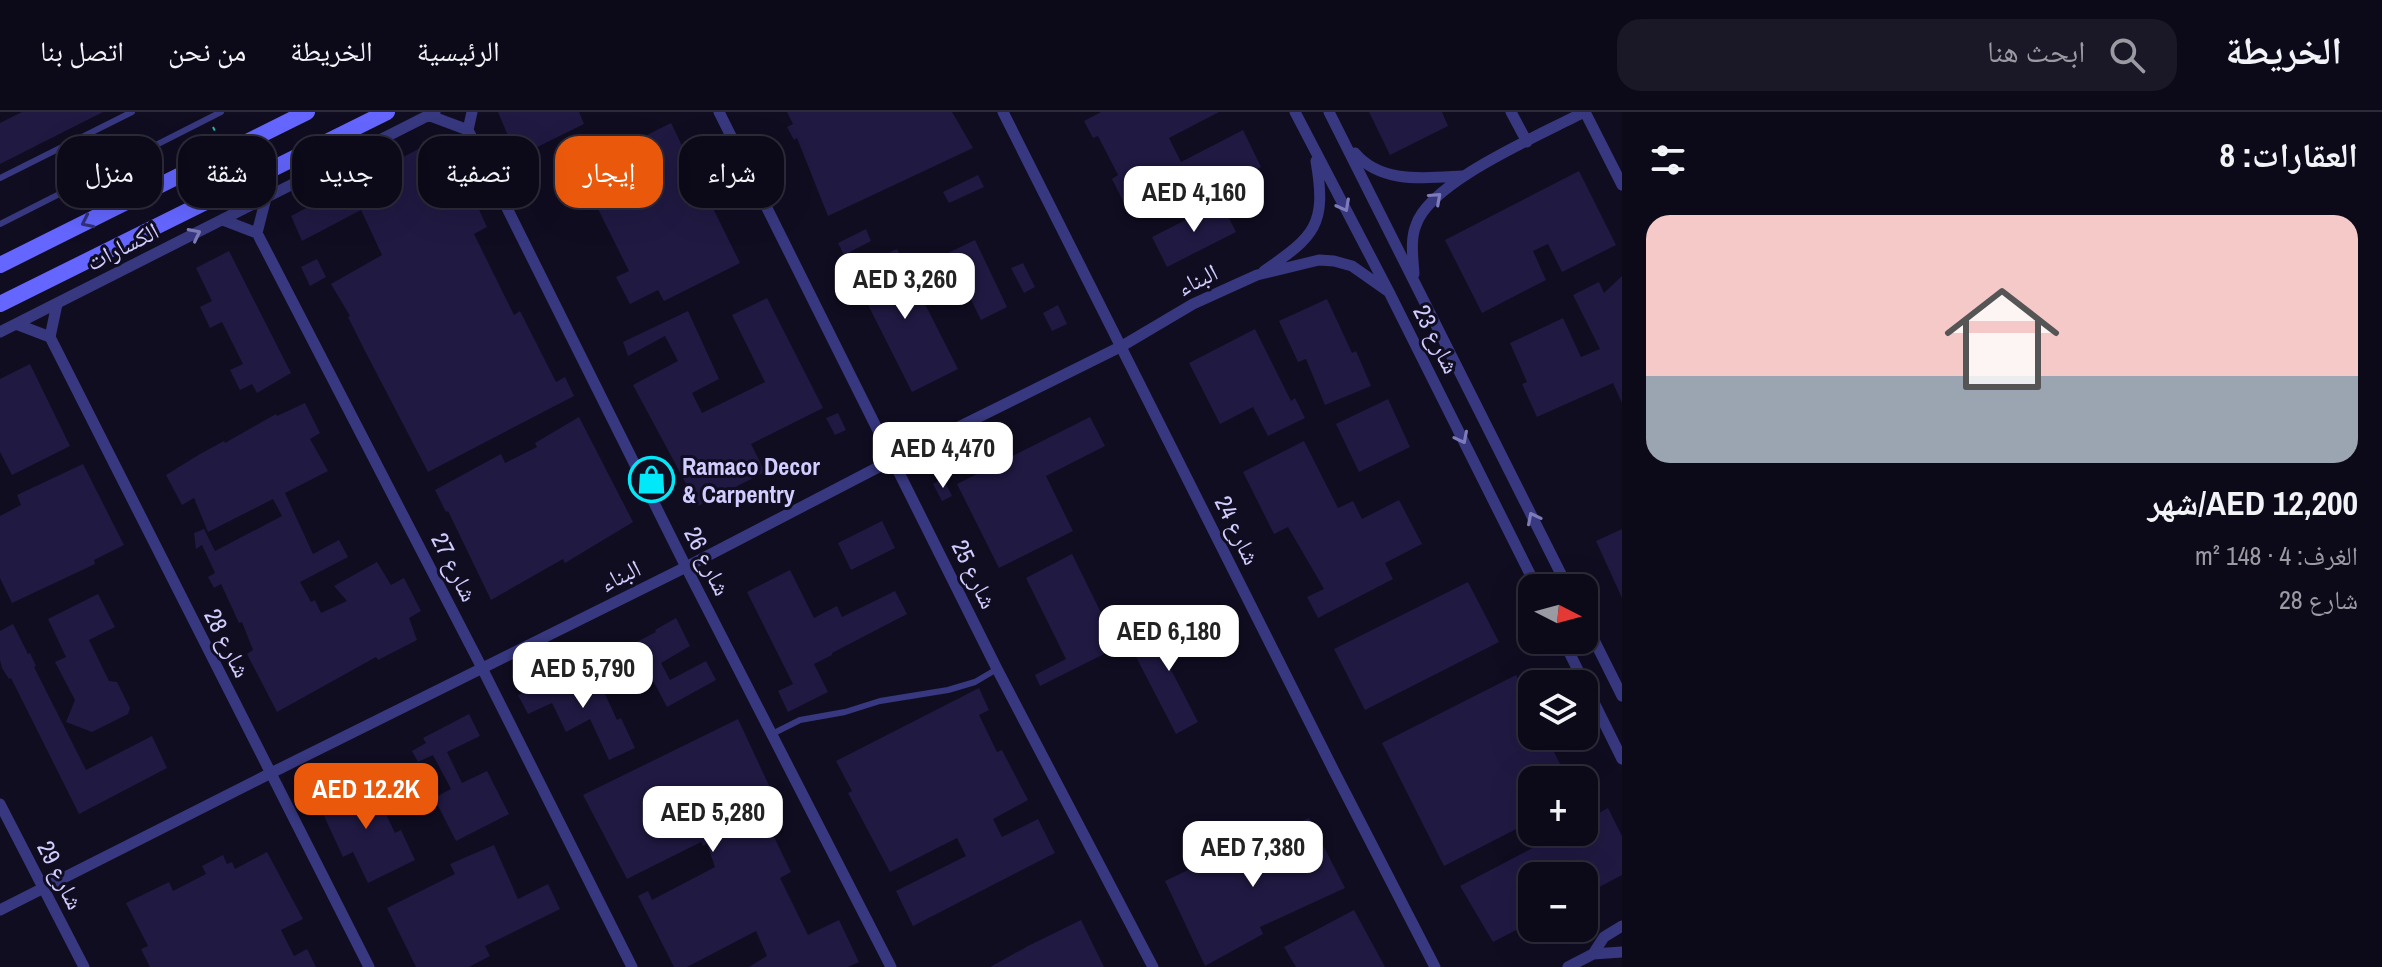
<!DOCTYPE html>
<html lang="ar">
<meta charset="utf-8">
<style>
body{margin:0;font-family:"Archivo Narrow","Noto Naskh Arabic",sans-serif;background:#1a1826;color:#f1f3f6;direction:rtl;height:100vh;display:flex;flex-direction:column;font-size:30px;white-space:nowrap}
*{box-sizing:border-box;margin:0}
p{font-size:26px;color:#9a9aa2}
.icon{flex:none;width:44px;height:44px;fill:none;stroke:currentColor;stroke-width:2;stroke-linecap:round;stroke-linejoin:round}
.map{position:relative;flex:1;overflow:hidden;direction:ltr}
.drawer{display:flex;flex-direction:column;background:#0c0a19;width:760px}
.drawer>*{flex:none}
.banner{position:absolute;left:24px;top:24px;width:760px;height:72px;direction:rtl;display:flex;gap:16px}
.needle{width:52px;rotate:96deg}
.fabs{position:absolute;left:1518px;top:462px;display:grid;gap:16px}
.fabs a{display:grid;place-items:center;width:80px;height:80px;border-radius:16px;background:#0c0a19;box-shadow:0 8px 32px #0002,0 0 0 2px #2c2b38;font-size:40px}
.price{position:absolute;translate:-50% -68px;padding:0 18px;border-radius:16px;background:#fff;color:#222;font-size:26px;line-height:52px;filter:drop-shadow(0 2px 4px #0008)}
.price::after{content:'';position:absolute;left:50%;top:48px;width:24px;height:18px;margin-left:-12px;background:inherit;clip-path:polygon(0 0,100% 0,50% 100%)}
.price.on{background:#ea580c;color:#fff}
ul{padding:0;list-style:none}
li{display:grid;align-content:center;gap:16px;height:424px;padding:0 24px}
li span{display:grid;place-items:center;height:248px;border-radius:24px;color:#555}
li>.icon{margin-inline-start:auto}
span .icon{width:144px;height:144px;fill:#fffc;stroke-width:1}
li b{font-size:34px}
h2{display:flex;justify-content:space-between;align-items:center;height:96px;padding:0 24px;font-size:34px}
.chip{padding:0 28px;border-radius:24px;background:#0c0a19;box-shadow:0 8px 32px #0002,0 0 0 2px #2c2b38;font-size:28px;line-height:72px}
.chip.on{background:#ea580c;color:#fff}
header{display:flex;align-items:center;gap:48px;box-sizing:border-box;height:112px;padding:0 40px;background:#0c0a19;border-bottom:2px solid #2c2b38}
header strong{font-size:38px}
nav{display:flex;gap:44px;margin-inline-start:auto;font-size:28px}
.search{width:560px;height:72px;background:#1a1826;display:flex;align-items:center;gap:20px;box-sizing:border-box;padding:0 28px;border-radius:24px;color:#9a9aa2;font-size:30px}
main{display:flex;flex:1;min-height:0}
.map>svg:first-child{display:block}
.building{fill:#201942}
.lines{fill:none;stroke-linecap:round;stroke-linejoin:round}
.path{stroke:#2eb2a5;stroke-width:2;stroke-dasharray:4 6;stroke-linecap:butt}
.lane{stroke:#383880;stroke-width:6}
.street{stroke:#383880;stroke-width:11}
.secondary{stroke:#6466ff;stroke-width:16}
.oneway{stroke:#7d7bb9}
.oneway2{stroke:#32317a}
.labels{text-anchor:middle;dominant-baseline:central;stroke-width:6;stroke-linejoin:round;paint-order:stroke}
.street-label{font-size:24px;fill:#d1cdff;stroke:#100d21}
.poi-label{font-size:24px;font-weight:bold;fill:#d1cdff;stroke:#100d21;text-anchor:start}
</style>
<header>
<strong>الخريطة</strong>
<div class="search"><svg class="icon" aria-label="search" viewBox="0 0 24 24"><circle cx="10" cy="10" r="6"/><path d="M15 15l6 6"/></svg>ابحث هنا</div>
<nav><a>الرئيسية</a><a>الخريطة</a><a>من نحن</a><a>اتصل بنا</a></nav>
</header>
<main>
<section class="drawer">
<h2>العقارات: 8<svg class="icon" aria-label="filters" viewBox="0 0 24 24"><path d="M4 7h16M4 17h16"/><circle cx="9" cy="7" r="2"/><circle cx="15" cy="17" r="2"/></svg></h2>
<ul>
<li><span style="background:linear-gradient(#f6c9c9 65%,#9aa5b1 0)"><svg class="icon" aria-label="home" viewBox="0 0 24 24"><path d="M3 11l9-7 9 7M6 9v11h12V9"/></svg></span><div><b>AED 12,200/شهر</b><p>الغرف: 4 · 148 m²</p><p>شارع 28</p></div></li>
</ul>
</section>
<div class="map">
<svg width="1622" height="855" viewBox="0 0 1622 855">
<rect width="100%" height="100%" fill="#100d21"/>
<!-- building -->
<path class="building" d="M22,0H103L0,52V11Z
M498,0H579L584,12L517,45Z
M787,0H952L973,36L828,104L797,26L794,28L787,15L793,12Z
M1101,0H1219L1169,26L1181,50L1243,18L1261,55L1216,78L1204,55L1126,95L1112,67L1118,63L1098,24L1093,26L1084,9Z
M1369,0H1442L1448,14L1390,43Z
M671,11L740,151L664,189L658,178L630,192L616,165L629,159L578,57Z
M445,23L453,39L443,46L469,95L476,91L487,115L474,122L514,203L520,199L556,270L565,265L574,284L428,360L364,237L348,205L350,204L331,172L382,143L361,98L302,129L291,104Z
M1579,59L1616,133L1562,160L1548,132L1533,139L1546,168L1482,201L1445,128Z
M978,63L984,75L949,91L943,80Z
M1221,90L1236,120L1167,155L1152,125Z
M866,117L871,129L844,143L838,131Z
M975,128L1007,195L981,208L948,141Z
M897,137L958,257L912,280L857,171L863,168L858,158L873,151L872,148Z
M229,139L291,261L257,281L252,272L240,278L230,258L243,252L222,210L210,216L200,195L212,189L196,156Z
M317,147L326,165L310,174L301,155Z
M1023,151L1035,175L1024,181L1011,156Z
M1622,164V291L1613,271L1537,305L1522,272L1527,270L1510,231L1563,206L1581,245L1600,237L1573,183L1599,170L1604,181Z
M767,186L823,296L751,332L765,360L698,394L633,273L678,249L665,224L628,244L623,230L688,199L719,267L692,281L702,301L765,270L732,203Z
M1327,187L1352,241L1356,239L1371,274L1325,293L1306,247L1298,250L1279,209Z
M1058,193L1067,212L1052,219L1043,201Z
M1255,217L1291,289L1295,286L1305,306L1268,324L1253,295L1220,312L1189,251Z
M30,252L70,334L12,363L0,340V267Z
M1388,287L1410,335L1359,360L1336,312Z
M305,291L320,321L310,327L328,359L285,381L313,442L339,428L348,445L300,470L311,490L315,488L321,501L347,489L334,474L377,450L391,473L404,466L421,499L409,506L417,528L378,548L376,545L277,600L247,542L253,538L242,510L239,511L221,472L214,476L208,465L215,461L202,433L196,437L194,421L204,417L215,439L282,404L273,387L208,420L194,386L182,393L166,363L200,342L224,329L225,331L276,302L277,304Z
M838,301L846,318L835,323L826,306Z
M579,305L633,410L565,451L563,447L491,488L448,399L446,400L435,378L501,342L505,351L537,335L535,331Z
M1090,305L1105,334L1046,364L1073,419L999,456L957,372Z
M1304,329L1338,396L1353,389L1362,407L1399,388L1422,432L1385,451L1393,467L1318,506L1307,485L1324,477L1288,415L1274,422L1243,360Z
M83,352L124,433L94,448L95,452L12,491L0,466V404L21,393L17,383Z
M943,366L952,384L942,389L933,372Z
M882,409L895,436L851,458L838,431Z
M1622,417V486L1596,429Z
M1072,442L1118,535L1040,574L1035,563L1066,547L1026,466Z
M790,458L814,506L837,494L842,505L895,479L907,502L832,541V543L814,552L828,580L788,600L778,579L793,572L747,480Z
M1468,470L1499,530L1365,598L1334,537Z
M98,482L115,515L89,528L109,569L117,570L130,596L128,602L92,620L66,610L75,588L55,550L66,545L48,507Z
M676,506L690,534L661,551L670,568L706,549L716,568L667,595L648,559L635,566L619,539L656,520L655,518Z
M1189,509L1199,526V529L1190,534L1192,537L1167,550L1198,610L1176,622L1133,539Z
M13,512L28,542L30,541L36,554L34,555L86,658L152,624L167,656L79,702L11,566L9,567L2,556L0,548V519Z
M592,554L617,608L621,606L635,636L609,648L590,607L566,620L552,591L528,602L518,583L537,574L541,581Z
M1516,563L1532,596V624H1546L1568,668H1532V709L1444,754L1382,631Z
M979,576L989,598L979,603L997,640L1002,638L1028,688L993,707L1002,725L1038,707L1055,741L913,814L896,779L966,744L957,726L890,760L848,681L852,679L836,649Z
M469,602L480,624L447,640L462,671L487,659L509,702L456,729L434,686L451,677L433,643L418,650L412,639L426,631L423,626Z
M738,607L780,697L764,704L791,760L780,766L808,823L839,808L859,850L848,855H749L767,844L756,819L687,855H674L638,784L648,779L652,788L715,755L707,732L703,734L701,730L627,767L583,683Z
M365,668L371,681L375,679L395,721L401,718L415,748L368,771L353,740L343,745L318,691Z
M1608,696L1622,724V763L1584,783V764H1532V810L1493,830L1460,774L1563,720H1584V709Z
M1309,706L1345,776L1260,815L1263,822L1205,854L1165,769L1222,742L1224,745Z
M494,733L518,787L548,772L560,797L485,834L490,844L469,855H416L387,796L455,762L450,752Z
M267,740L303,807L281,818L294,844L307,837L316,855H150L141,837L148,834L126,791L169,770L173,779L206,762L202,754L223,743L227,752L232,750L235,757Z
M1354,798L1385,855H1296L1284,835Z
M1081,808L1104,855H990L1028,834Z"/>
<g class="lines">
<!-- path -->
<path class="path" d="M213,15L219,27
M229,63L227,59L233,56L232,54"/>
<!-- lane -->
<path class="lane" d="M0,66L132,0
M0,112L221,0
M772,622L800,608L845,600L880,589L948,578L975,570L997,557"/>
<!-- street -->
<path class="street" d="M472,0L468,18L686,455L891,855
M719,0L997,557L1153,855
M1003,0L1334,659L1435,855
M1295,0L1389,180L1537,476
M1329,0L1568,476
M1511,0L1527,30
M1585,0L1622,73
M428,3L468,18
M1355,41C1381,72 1425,66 1462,64
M266,86L257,121L482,556L632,855
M223,108L257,121
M1264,159C1315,124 1327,113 1316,49
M1414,162C1413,146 1410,128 1416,113C1430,69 1543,22 1584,0
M57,192L50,225L369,855
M16,212L50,225
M0,220L435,0
M1584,508L1622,584
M1563,528L1622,647
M0,692L84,855
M0,798L269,662L686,455L894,347L1122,234L1193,192L1257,163L1319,148L1334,149L1352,154L1389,180
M1593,842L1604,825L1622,814
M1568,855L1593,842L1622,840"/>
<!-- secondary -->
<path class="secondary" d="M0,153L307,0
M0,192L387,0"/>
</g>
<!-- one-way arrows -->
<defs><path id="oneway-chevron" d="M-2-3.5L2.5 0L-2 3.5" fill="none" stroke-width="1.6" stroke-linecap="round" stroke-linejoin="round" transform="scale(2)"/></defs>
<g class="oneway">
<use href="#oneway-chevron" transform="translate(1436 86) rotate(-42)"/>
<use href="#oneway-chevron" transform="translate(1344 94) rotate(62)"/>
<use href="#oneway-chevron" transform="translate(195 122) rotate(-27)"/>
<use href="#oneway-chevron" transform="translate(1462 326) rotate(63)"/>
<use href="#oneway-chevron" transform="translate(1533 406) rotate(-117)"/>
</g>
<use class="oneway2" href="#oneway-chevron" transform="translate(87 110) rotate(154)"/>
<!-- icons -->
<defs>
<symbol id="shop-ring" viewBox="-11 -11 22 22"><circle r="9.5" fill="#100d21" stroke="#01e8f8" stroke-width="1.5"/><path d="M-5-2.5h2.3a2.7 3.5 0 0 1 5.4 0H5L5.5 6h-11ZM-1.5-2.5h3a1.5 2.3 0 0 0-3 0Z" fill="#01e8f8"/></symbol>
</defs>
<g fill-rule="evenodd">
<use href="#shop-ring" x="626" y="342" width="51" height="51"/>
</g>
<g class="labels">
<!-- street labels -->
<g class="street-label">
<text transform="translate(122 134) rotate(-27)">الكسارات</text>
<text transform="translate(1197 167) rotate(-26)">البناء</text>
<text transform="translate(1437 227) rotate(63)">شارع 23</text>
<text transform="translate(1238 418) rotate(64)">شارع 24</text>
<text transform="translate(708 449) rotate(63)">شارع 26</text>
<text transform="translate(455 455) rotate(63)">شارع 27</text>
<text transform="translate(975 462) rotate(64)">شارع 25</text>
<text transform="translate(620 463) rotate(-26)">البناء</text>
<text transform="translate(228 531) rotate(63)">شارع 28</text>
<text transform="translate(61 763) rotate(63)">شارع 29</text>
</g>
<!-- poi labels -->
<g class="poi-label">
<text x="682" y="354">Ramaco Decor<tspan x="682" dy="28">&amp; Carpentry</tspan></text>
</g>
</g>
</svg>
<div class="fabs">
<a><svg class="needle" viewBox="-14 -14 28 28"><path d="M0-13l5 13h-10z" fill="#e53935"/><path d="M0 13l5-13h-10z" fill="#9a9aa2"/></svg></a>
<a><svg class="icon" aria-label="layers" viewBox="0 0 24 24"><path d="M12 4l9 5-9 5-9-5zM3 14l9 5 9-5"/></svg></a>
<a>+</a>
<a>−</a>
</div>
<b class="price" style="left:1194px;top:122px">AED 4,160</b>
<b class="price" style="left:905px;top:209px">AED 3,260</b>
<b class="price" style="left:943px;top:378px">AED 4,470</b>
<b class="price" style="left:1169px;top:561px">AED 6,180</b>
<b class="price" style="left:583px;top:598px">AED 5,790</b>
<b class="price on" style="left:366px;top:719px">AED 12.2K</b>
<b class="price" style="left:713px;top:742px">AED 5,280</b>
<b class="price" style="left:1253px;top:777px">AED 7,380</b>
<div class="banner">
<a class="chip">شراء</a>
<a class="chip on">إيجار</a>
<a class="chip">تصفية</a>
<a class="chip">جديد</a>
<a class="chip">شقة</a>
<a class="chip">منزل</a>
</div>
</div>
</main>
